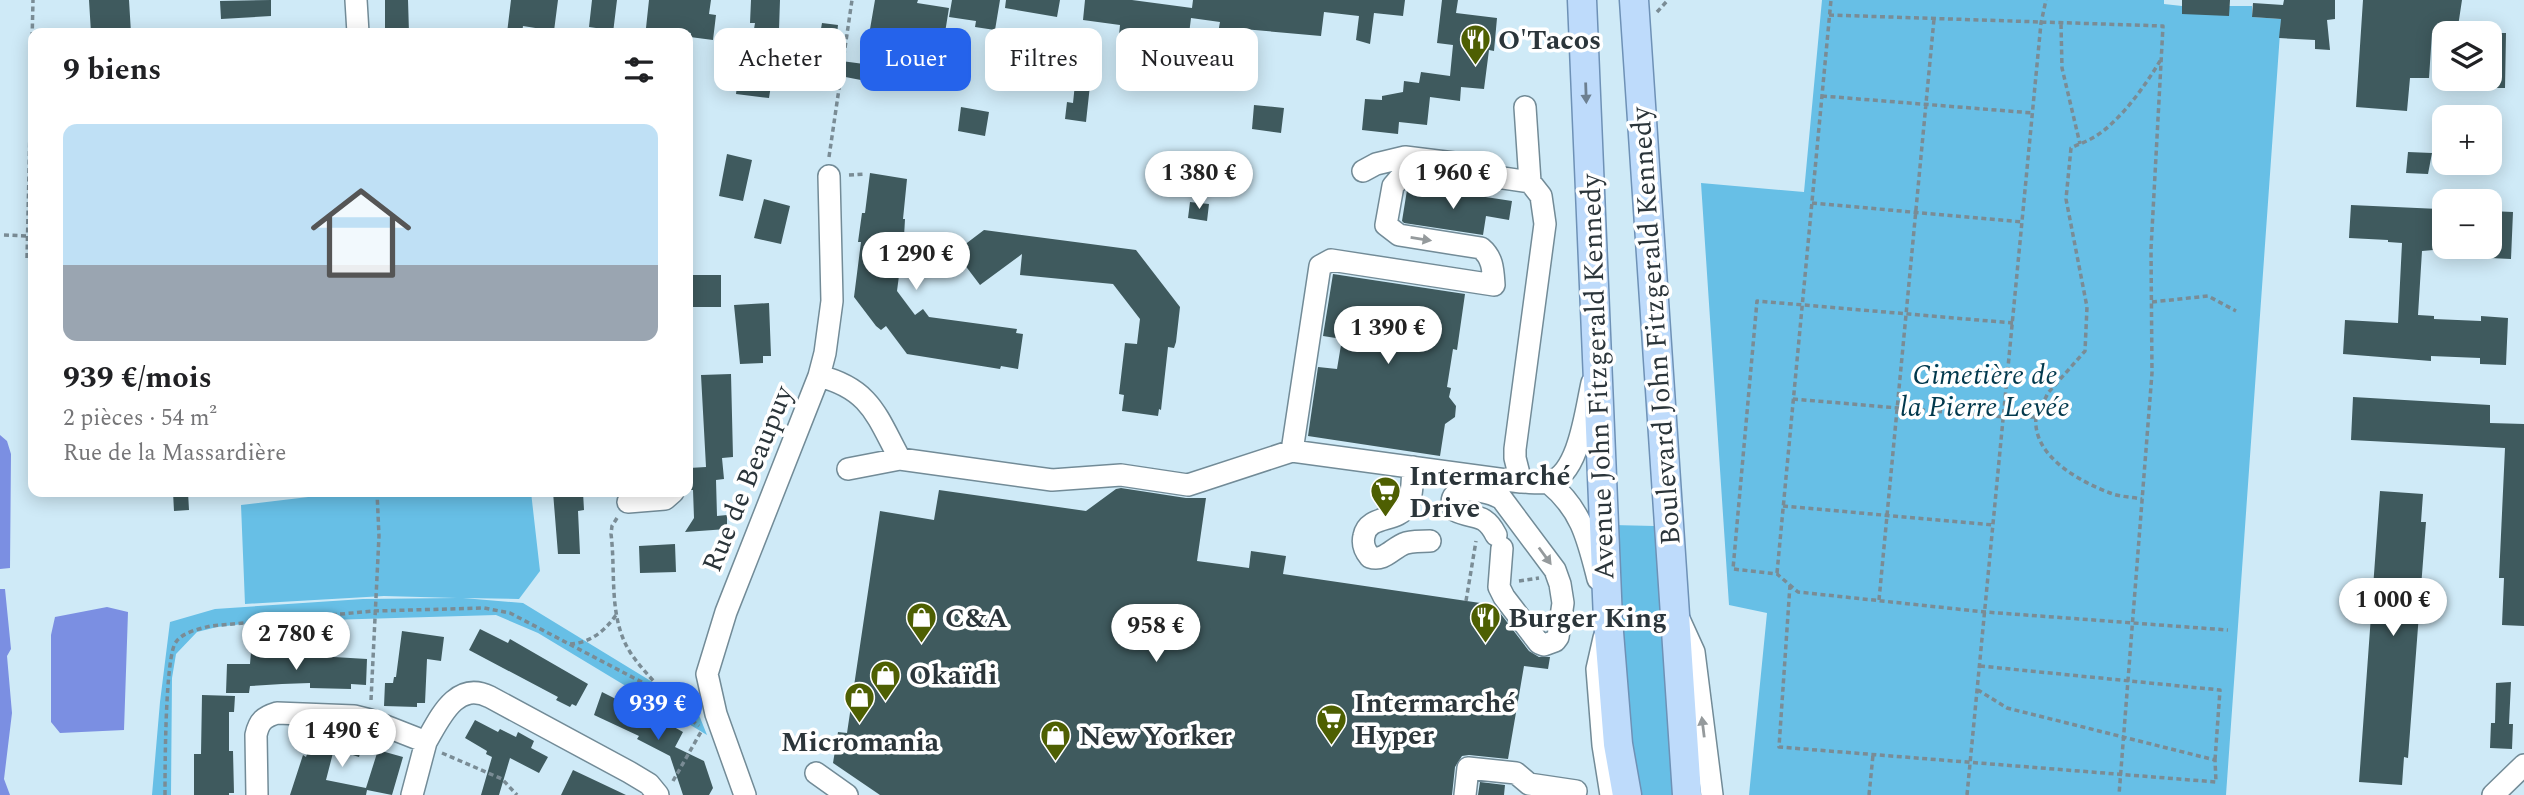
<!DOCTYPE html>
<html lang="fr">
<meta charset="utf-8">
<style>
body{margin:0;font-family:Spectral,serif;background:#f6f6f6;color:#202124;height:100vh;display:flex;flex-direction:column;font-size:26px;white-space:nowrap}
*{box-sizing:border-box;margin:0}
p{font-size:23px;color:#757577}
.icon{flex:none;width:38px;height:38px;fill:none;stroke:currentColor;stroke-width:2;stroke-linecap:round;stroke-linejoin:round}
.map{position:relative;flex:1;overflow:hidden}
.panel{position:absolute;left:28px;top:28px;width:665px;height:469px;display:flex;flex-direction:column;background:#fff;border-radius:14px;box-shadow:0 4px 18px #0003}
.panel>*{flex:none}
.hud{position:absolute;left:714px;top:28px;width:665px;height:63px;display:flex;gap:14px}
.buttons{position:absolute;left:2432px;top:21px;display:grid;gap:14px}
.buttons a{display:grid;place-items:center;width:70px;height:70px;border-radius:14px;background:#fff;box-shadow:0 4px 18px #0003;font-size:35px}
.price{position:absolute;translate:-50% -60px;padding:0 16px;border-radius:24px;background:#fff;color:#222;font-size:23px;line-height:46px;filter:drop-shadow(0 2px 4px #0008)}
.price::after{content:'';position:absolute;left:50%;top:42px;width:21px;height:16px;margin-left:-10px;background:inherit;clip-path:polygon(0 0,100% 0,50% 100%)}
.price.current{background:#2563eb;color:#fff}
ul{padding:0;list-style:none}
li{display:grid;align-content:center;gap:14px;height:371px;padding:0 35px}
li+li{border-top:2px solid #e0e0e0}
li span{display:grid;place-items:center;height:217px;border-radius:14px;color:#555}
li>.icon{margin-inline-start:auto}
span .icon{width:126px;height:126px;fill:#fffc;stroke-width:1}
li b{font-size:30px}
h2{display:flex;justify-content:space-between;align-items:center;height:84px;padding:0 35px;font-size:30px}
.tag{padding:0 24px;border-radius:14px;background:#fff;box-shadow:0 4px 18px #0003;font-size:24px;line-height:63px}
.tag.current{background:#2563eb;color:#fff}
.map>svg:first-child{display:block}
.green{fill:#67bfe6}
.water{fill:#7b8fe2}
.building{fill:#3f5a5e}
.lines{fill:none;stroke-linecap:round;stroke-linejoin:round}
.minor-casing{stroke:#728b97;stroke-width:24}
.major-casing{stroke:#6e91b6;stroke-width:31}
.path{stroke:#7a8c95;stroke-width:3.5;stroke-dasharray:5 3.5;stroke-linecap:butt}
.minor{stroke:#fff;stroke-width:21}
.major{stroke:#bedbfb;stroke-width:28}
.oneway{fill:#6d8091}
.oneway2{fill:#959a9c}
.labels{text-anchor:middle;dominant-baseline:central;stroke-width:7;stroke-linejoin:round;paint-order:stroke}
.poi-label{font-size:28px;font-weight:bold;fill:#2b353a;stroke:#fff;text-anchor:start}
.street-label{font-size:28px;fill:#2b353a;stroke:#fff}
.park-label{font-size:28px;font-style:italic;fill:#02394d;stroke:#fff}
</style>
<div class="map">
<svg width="2524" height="795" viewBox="0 0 2524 795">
<rect width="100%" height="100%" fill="#cfeaf7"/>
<!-- green -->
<path class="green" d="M1822,0H2164V4L2182,6H2252V17L2281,19L2226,795H1749L1767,613L1729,605L1701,183L1804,192Z
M350,492H531L540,571L519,599L463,598L523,603L677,697L693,700L707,735L538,633L496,615L261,622L217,627L197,632L176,654L172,678L171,795H152L160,702L170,622L215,609L363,599L457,598L384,596L245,604L241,505Z
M1613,525L1654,526L1665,576L1679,795H1634Z"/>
<!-- water -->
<path class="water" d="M0,435L7,441L11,454L10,568L0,569V589H5L11,649L7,656L12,713L4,779L10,795H0Z
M107,607L128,612L124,730L60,733L51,722V635L55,617Z"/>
<!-- building -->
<path class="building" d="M89,0H129L131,33H91Z
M271,0V16L221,19L220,1Z
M385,0H408L409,33H385Z
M511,0H558L554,31L523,26L522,33H507Z
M592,0H617L613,33H596V28L589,27Z
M649,0H711L709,14L716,15L713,40L690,37L691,33L646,28Z
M751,0H780L779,30L754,29L755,23H750Z
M875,0H918L917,3L949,8L943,45L918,42L911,81L897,79L898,73L868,68L866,81L830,74L829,89L815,88L817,68H814L822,23L838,25L834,60L864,64Z
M952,0H1000L995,30L975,27L976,21L949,17Z
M1006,0H1060L1057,17L1005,8Z
M1085,0H1132L1192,8L1193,0H1405L1403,16L1374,13L1370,44L1356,40L1359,16L1324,12L1321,36L1243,29V36L1218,33L1220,22L1191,18L1188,42L1170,40V35L1135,31L1131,67L1116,65L1120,25L1083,20Z
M1442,0H1458L1456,13L1497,18L1494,51L1489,50L1484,89L1461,87L1460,101L1430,97L1427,125L1399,122L1398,134L1362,130L1365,99L1382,100V96L1403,92L1404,81L1419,83L1421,72L1450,76L1453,45L1437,43Z
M2182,0H2230L2229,16L2182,14Z
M2284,0H2335V19L2327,20L2330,50L2315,49V40L2279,38L2281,19L2252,17L2253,3L2283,5Z
M2363,0H2462L2457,33H2432L2429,78H2410L2407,111L2356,107Z
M2490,33H2506L2505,88H2490Z
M1179,47L1204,50L1201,76L1177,73Z
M1026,64L1049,68L1045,91L1022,88Z
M739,68L773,73L769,98L736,94Z
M1076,74L1091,76L1086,122L1065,119L1067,102L1073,103Z
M1254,105L1284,108L1281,133L1252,129Z
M961,107L989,112L985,136L958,131Z
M2408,152L2432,153L2428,174L2406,173Z
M727,154L752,160L743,201L719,196Z
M870,173L907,179L903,219H905L904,237L897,291L915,315L923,309L929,317L1017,329L1016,333L1023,334L1018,369L1001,366L1000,369L907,354L886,326L881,330L876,326L854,297L861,242H858L862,213H865Z
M1407,190L1430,193L1446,191L1512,201L1509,220L1486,216L1483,235L1404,223L1402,221Z
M764,199L790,206L781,244L754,238Z
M1190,202L1209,204L1207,221L1188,218Z
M2351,205L2439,209V213H2445V249L2422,251L2418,315L2434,316V319L2481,321V316L2508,318L2506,365L2480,364V358L2431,356V361L2343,354L2345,320L2398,323L2402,243L2388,242V240L2349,238Z
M2490,211L2513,212L2511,259L2490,258Z
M984,230L1136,250L1180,307L1176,342L1174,348L1168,347L1161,410L1159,409L1158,416L1122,411L1124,395L1119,394L1125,343L1137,344L1140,319L1113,284L1020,275L1022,254L980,285L955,252Z
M1333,274L1465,294L1457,350L1453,349L1447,387L1451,388L1449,397L1456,406L1455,417L1445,424L1440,456L1308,436L1318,367L1337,369L1342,339L1323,336Z
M688,275H721V307H688Z
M769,303L771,356H763V363L740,364L734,305Z
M731,374L733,457L722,458L724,479L716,480L717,516L727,515V529L685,532L694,518L693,490H690L689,468L706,467L701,375Z
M2353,397L2490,405V423L2524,424V626L2502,625L2504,578H2499L2505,448L2351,440Z
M1121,488L1186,498H1206L1197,561L1249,568L1251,551L1286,556L1283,574L1494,605L1529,651L1539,657H1550L1548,669L1524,666L1508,759L1469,755L1462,756L1455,767L1452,795H880L833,763L838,732L847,733L880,511L934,520L939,490L1086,511L1116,489Z
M2380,491L2423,494L2421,522H2426L2408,758L2404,757L2402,785L2359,782Z
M173,492H188L189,510L174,511Z
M553,492H583L584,510L578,511L580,554H558Z
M675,544L676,572L640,573L639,546Z
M480,629L508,643L510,639L588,684L576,706L572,704L570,707L556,700L558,697L469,650Z
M402,631L444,637L441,661L427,659L425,703H417V707L384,706L385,683H393L394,677H396Z
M251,652L367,659L366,685L351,684V689L310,688V683L282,684L250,686L249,693H226L227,664H250Z
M2511,682L2509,724H2513L2512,749L2490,748L2491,723H2495L2496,683Z
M602,692L620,701L622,698L683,732L675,747L704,761L713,788L709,795H683L670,756L637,739L639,736L594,715Z
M202,695L235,696L234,712H229V751H233L234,793H229V795H194V754H201Z
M475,720L498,732L500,729L516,737L518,732L534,741L531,748L548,757L539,773L510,758L499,795H481L492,757L486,754L487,751L465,738Z
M319,731L363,743L359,757L334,749L326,780L366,788L378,750L403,757L392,795L367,790L366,795H290L303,755L306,757L312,739L316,740Z
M573,770L590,778L626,795H561Z
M1480,782L1505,785L1504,795H1478Z"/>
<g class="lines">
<defs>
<path id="minor" d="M356,0L358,33
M1363,171L1376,164L1405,157L1462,164L1476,174
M819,376C871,389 877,417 900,459
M1292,451L1320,266L1331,260L1494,285C1493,270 1493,258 1481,248L1399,235L1386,225L1393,186L1399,179L1409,176L1429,180L1438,179L1476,174L1530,182
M1413,467C1412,479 1413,496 1407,506C1398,523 1368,514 1364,536C1362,544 1365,551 1370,557C1385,562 1393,547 1406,543C1414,541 1422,541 1430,541
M848,469L900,459L1052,480L1121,475L1188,485L1292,451L1521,482C1529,482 1541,484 1549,482C1579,475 1586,409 1592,383
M1521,482L1515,458V449L1545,224L1541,196L1530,182L1525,107
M1549,483C1582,510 1588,540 1598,579
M628,502L665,499L673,492
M1496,535C1484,511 1473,520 1454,510C1443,481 1489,490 1502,499L1555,570L1560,584L1563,603L1558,637L1555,641L1544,645L1539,643L1504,597L1499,587L1502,548
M1679,619L1694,652L1712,795
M1604,638L1597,669L1603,745L1611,795
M816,773L847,795
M257,795L256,735C259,721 264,717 277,713L354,716L370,720L426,742C440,718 456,680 490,697L629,772L649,784L658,795
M412,795L426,742
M745,795L716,714L707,674L726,612L819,376L825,353L832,301L829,176
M1465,795L1468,768L1516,773L1529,784L1576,791
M2493,795L2524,765"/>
<path id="major" d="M1582,0L1608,620L1618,744L1627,795
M1634,0L1687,795"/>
</defs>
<!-- minor casing -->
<use href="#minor" class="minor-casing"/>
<!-- major casing -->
<use href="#major" class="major-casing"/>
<!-- path -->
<path class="path" d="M1657,12L1668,0
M1829,15L2163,26L2151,249L2152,373L2119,795
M2061,24L2062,68L2080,144
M1822,96L2033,113
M829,157L852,0
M849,175L865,174
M1812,203L2022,222
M4,235L28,236
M27,258L33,0
M2152,302L2208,296L2236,311
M2013,323L1757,301L1733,569L1777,574L1798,592L1985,612L2228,630
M1793,399L2004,417H2036L2048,393L2085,351L2087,307L2066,199L2071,148C2079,144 2088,141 2096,136C2121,120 2145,86 2160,61
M2036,417C2032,456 2079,481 2110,493C2120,497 2132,497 2142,499
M1783,506L1993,525
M617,518L612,526L611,534C616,573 608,617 630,652C641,669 656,683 669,698
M1777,573L1831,0
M1519,581L1539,578
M1790,585L1779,747L2216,782L2215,760L2007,708L1978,690
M1879,600L1934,19
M1466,601L1476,541
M570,644C590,643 605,631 616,615
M1980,666L2220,690L2215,760
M371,700L379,536L377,492
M442,753L502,779L517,795
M673,781L702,730
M165,795C165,772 165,655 176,642C183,632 199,629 210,626L374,611L484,608L510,613L653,688L699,726
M1869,795L1873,755
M1967,795L2041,23L2046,0"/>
<!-- minor -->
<use href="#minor" class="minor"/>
<!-- major -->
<use href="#major" class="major"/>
</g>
<!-- one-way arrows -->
<defs><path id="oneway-solid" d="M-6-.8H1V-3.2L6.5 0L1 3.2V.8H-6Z" transform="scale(1.75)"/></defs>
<use class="oneway" href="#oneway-solid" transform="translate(1586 93) rotate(88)"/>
<g class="oneway2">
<use href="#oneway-solid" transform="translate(1421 239) rotate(9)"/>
<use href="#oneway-solid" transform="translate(1545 556) rotate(54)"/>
<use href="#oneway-solid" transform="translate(1703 727) rotate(-97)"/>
</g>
<!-- icons -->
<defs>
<symbol id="restaurant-pin" viewBox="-11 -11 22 30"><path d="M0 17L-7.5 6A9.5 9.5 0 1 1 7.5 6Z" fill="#4e5f02" stroke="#fff"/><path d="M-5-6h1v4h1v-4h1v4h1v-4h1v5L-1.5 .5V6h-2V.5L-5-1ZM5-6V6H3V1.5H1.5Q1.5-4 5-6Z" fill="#fff"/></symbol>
<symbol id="supermarket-pin" viewBox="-11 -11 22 30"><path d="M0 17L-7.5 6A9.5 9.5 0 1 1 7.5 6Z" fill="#4e5f02" stroke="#fff"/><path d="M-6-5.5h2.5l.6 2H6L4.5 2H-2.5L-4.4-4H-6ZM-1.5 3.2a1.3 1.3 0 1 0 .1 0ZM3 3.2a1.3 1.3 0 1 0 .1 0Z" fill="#fff"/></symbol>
<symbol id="shop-pin" viewBox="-11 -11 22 30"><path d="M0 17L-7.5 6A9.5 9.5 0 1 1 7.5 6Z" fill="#4e5f02" stroke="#fff"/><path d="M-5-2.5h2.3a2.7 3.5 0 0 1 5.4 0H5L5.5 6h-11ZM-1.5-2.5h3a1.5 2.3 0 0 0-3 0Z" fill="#fff"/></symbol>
</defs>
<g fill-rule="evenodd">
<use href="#restaurant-pin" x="1458" y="22" width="35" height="47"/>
<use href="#supermarket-pin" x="1368" y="474" width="35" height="47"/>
<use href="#shop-pin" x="904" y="600" width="35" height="47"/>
<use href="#restaurant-pin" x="1468" y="600" width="35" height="47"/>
<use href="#shop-pin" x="868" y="658" width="35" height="47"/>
<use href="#shop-pin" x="842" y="680" width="35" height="47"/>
<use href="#supermarket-pin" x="1314" y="702" width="35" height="47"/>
<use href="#shop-pin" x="1038" y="718" width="35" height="47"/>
</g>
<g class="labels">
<!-- poi labels -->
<g class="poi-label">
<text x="1498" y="40">O'Tacos</text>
<text x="1409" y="476">Intermarché<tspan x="1409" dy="32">Drive</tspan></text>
<text x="945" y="618">C&amp;A</text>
<text x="1508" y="618">Burger King</text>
<text x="909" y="675">Okaïdi</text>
<text x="1354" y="703">Intermarché<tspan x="1354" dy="32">Hyper</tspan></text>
<text x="1079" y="736">New Yorker</text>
<text x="860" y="742" text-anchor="middle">Micromania</text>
</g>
<!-- street labels -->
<g class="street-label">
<text transform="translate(1656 326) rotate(-94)">Boulevard John Fitzgerald Kennedy</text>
<text transform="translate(1598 377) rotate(-92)">Avenue John Fitzgerald Kennedy</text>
<text transform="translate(748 479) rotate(-68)">Rue de Beaupuy</text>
</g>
<!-- park labels -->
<g class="park-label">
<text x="1985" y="375">Cimetière de<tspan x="1985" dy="32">la Pierre Levée</tspan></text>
</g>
</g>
</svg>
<div class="buttons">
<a><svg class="icon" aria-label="layers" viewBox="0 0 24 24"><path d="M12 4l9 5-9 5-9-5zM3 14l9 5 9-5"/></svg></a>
<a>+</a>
<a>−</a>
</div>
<b class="price" style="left:1199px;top:211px">1 380 €</b>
<b class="price" style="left:1453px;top:211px">1 960 €</b>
<b class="price" style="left:916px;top:292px">1 290 €</b>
<b class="price" style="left:1388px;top:366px">1 390 €</b>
<b class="price" style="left:2393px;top:638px">1 000 €</b>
<b class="price" style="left:1156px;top:664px">958 €</b>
<b class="price" style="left:296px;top:672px">2 780 €</b>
<b class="price current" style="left:658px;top:742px">939 €</b>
<b class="price" style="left:342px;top:769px">1 490 €</b>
<div class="hud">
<a class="tag">Acheter</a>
<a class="tag current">Louer</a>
<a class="tag">Filtres</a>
<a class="tag">Nouveau</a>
</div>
<section class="panel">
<h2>9 biens<svg class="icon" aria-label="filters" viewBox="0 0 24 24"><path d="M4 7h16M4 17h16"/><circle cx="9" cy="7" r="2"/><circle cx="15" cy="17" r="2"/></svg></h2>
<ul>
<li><span style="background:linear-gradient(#bfe0f5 65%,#9aa5b1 0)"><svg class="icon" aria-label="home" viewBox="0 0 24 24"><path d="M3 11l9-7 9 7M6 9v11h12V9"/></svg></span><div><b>939 €/mois</b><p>2 pièces · 54 m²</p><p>Rue de la Massardière</p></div></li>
</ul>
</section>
</div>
